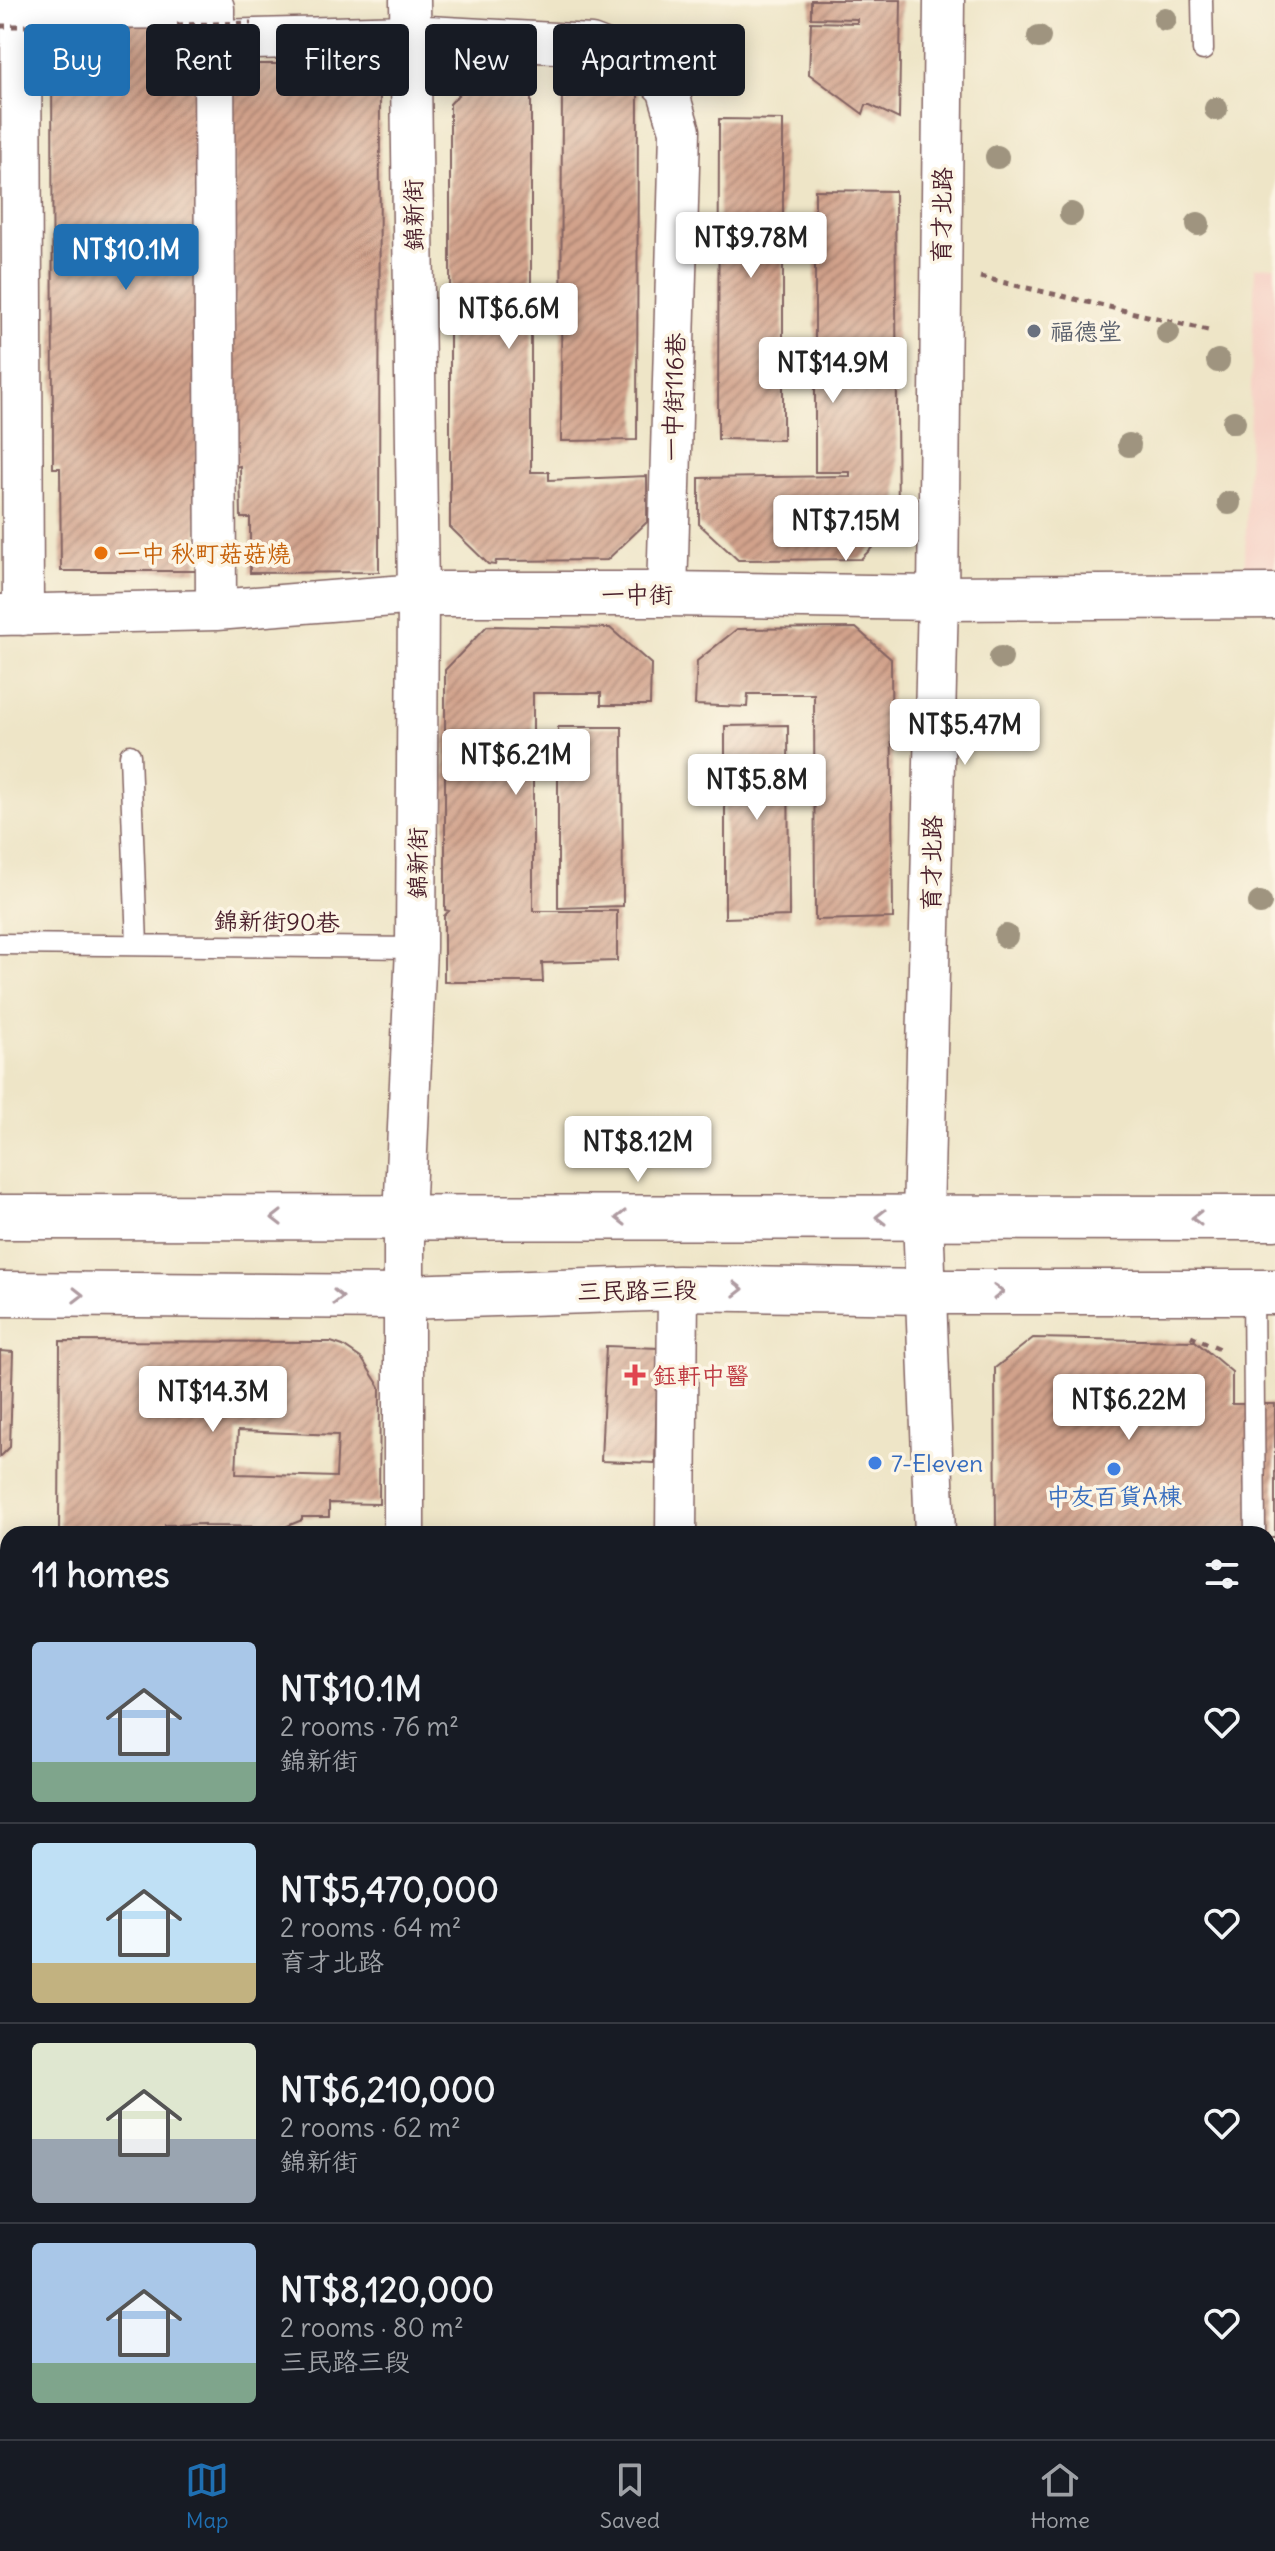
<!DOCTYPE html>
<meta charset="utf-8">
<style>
body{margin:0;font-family:Delius,"LXGW WenKai TC",sans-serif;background:#242831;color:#f1f3f6;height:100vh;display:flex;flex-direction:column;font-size:30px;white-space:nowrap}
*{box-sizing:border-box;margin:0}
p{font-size:26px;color:#9ea1a6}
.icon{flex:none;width:44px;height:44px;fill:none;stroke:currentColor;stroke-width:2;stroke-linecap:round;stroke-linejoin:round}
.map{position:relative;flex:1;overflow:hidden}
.panel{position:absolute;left:0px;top:1526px;width:1276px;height:914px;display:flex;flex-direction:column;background:#171b24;border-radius:24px 24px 0 0;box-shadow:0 4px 20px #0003}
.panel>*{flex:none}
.guide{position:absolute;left:24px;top:24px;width:800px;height:72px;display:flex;gap:16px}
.price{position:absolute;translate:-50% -68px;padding:0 18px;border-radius:8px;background:#fff;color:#222;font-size:26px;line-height:52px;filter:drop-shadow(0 2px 4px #0008)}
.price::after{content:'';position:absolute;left:50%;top:48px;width:24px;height:18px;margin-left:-12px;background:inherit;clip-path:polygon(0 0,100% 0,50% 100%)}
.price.selected{background:#1f6fb2;color:#fff}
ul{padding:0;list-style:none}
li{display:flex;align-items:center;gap:24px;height:200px;padding:0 32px}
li+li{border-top:2px solid #363941}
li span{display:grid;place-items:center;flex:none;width:224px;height:160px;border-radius:8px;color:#555}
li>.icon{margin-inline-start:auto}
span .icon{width:96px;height:96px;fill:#fffc;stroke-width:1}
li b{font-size:34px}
h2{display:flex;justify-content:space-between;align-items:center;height:96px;padding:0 32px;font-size:34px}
.tag{padding:0 28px;border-radius:8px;background:#171b24;box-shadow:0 4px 20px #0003;font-size:28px;line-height:72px}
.tag.selected{background:#1f6fb2;color:#fff}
.dock{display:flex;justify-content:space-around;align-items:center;height:112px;border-top:2px solid #363941;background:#171b24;font-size:22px;color:#9ea1a6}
.dock a{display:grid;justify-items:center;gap:4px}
.dock .selected{color:#1f6fb2}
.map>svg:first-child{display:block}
.built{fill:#f6d1c6}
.building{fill:url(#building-hatch);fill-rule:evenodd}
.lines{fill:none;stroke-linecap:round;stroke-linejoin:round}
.lane-casing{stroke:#836462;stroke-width:23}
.street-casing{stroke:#836462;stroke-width:43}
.secondary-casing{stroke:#836462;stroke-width:47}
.path{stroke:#836462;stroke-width:5;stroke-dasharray:6 6;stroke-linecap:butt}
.lane{stroke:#fff;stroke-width:20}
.street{stroke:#fff;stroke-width:40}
.secondary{stroke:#fff;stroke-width:44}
.path-bridge{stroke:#836462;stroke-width:5;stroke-dasharray:6 6;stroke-linecap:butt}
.tree{fill:#9f947f}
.oneway{stroke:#ae9aa0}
.worship-dot{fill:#6b7280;stroke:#fcf5e5;stroke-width:3}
.food-dot{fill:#e8710a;stroke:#fcf5e5;stroke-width:3}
.health-dot{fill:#e0444e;stroke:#fcf5e5;stroke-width:3}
.shop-dot{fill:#3f7fe0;stroke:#fcf5e5;stroke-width:3}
.labels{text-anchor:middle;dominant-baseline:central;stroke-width:7;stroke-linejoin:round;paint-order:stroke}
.street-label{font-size:24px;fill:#4a1f2b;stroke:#fcf5e5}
.worship-label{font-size:24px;fill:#5b616d;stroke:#fcf5e5;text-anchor:start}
.food-label{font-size:24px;fill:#c56008;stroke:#fcf5e5;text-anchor:start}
.health-label{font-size:24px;fill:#be3a42;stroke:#fcf5e5;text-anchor:start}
.shop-label{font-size:24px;fill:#366cbe;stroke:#fcf5e5;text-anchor:start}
</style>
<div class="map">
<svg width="1275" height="2439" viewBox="0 0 1275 2439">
<defs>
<pattern id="building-hatch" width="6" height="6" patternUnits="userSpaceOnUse" patternTransform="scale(2)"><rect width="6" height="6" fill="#d1a28b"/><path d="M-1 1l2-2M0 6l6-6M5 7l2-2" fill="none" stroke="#ac8372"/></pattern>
</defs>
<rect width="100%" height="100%" fill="#fcf5e5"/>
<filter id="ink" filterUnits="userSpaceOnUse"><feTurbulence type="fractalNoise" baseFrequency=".0125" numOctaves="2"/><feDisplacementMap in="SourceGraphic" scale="16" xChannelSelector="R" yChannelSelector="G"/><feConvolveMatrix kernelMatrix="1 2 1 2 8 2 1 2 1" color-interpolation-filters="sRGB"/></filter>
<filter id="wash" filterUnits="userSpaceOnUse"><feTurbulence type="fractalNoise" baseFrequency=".006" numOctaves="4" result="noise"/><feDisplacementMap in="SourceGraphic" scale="32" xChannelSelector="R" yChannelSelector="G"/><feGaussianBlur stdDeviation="1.8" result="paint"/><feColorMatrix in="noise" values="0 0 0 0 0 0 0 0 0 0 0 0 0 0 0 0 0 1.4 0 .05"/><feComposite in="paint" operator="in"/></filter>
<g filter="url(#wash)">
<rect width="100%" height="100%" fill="#eee5c7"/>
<!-- built -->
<path class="built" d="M1275,266V585L1244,586L1255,267Z
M180,2432H575L582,2439H173Z"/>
<g id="blocks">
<!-- building -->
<path class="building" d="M811,0H901L899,119L870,105H866L863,114L809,74L811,22L857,23V19L811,18Z
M198,18L197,571H61L60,468H53L52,19Z
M233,64H380L379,572L250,573V518H241L240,466L234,467Z
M486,64H531V472H549V480L647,476V522L607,560L496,561L495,565L488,564L450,527V104Z
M562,64H608L628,84H638L637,440L561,441Z
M719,119L783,120V440L718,439Z
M815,190L895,191L898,521L861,559L738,560L699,524V478L850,476V472H815Z
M487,626L610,628L651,664L650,705H601V693H533V911H617V961L542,963L543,982H444V916L449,911L445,910V670Z
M856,628L891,659L893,918L815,920L814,694H748L747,707L695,705L697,661L737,629Z
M788,725L789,916L725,918V726Z
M558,727H622L623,906L558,908Z
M1033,1338L1195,1341L1232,1372V1404H1275V1537H1268V1534H996L995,1368Z
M60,1341L331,1342L343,1346L362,1359L380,1387L379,1504L329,1503V1517H302V1520L285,1527L204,1526V1524L165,1525V1534H59ZM238,1431L338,1435L336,1477L236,1474Z
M606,1346L658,1348L655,1463L601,1461Z
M0,1351L13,1352L10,1447L0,1457Z
M1268,1784H1275V1899H1268Z
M8,1909V2234L0,2226V1917Z
M267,2432H478L484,2439H260Z
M1043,2432H1204V2439H1044Z"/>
</g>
</g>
<g filter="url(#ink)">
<use href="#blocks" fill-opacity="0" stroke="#836462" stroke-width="2"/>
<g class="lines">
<defs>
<path id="lane" d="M1202,0L1203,50
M130,755L137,945
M0,944L416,948
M1253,1292L1255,1534
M0,1882L8,1874
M1257,2432L1258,2439"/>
<path id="street" d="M0,7L21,9L214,8V40L410,35L591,45L643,65L667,88L680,131L667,594
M21,9L23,615
M214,40L216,610
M0,615L216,610L418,594
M404,1534V1218L416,948L418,594L410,0
M676,1534L678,1288
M935,1534L923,1217L938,598L944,0
M1268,1912H1275
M0,2416L8,2425
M96,2439L103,2432
M925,2439V2432"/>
<path id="secondary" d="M418,594H667L938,598L1275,596
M0,1217L1275,1218
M0,1294L405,1297L678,1288L928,1292H1275
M0,1657L8,1665
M0,1747L8,1756
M647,2432L654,2439
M739,2432L746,2439"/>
</defs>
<!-- lane casing -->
<use href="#lane" class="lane-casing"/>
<!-- street casing -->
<use href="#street" class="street-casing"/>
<!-- secondary casing -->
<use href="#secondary" class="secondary-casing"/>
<!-- path -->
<path class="path" d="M980,277L1212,331
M1191,1336L1222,1350"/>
<!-- lane -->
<use href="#lane" class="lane"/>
<!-- street -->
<use href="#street" class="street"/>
<!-- secondary -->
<use href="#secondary" class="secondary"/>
<!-- path-bridge -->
<path class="path-bridge" d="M177,25L251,23
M0,26H59"/>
</g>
<!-- trees -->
<g class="tree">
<circle cx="1165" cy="19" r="12"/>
<circle cx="1039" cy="37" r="12"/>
<circle cx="1216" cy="109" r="12"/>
<circle cx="997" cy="157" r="12"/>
<circle cx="1071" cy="214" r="12"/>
<circle cx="1198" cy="224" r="12"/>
<circle cx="1168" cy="333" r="12"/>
<circle cx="1218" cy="361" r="12"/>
<circle cx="1234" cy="422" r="12"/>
<circle cx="1129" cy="445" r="12"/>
<circle cx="1229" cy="503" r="12"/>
<circle cx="1001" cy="658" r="12"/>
<circle cx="1260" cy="903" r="12"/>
<circle cx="1006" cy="936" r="12"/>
</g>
<!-- one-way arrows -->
<defs><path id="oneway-chevron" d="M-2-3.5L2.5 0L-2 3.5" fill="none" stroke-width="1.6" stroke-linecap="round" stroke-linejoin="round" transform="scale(2)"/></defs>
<g class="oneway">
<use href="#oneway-chevron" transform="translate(881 1217) rotate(-180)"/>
<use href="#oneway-chevron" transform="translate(277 1218) rotate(-180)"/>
<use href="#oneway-chevron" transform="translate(621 1218) rotate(180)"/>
<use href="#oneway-chevron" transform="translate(1197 1218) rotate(180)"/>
<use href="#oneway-chevron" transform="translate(738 1289) rotate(1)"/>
<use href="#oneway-chevron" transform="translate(998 1292)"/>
<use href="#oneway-chevron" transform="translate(78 1295) rotate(1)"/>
<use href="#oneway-chevron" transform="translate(338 1297)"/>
</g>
</g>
<!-- markers -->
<circle class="worship-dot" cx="1034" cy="331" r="8"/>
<circle class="food-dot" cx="101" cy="553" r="8"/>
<path class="health-dot" d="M631 1363h8v8h8v8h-8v8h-8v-8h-8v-8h8z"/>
<g class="shop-dot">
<circle cx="875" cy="1463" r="8"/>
<circle cx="1114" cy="1469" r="8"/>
</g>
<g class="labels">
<!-- street labels -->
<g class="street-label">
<text transform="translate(413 215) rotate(-91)">錦新街</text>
<text transform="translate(941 215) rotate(-89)">育才北路</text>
<text transform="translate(673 397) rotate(-88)">一中街116巷</text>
<text x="637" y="594">一中街</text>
<text transform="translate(417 863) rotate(-90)">錦新街</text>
<text transform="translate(931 863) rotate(-89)">育才北路</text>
<text transform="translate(277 921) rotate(1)">錦新街90巷</text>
<text transform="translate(637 1290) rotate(-1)">三民路三段</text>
</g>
<!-- worship labels -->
<g class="worship-label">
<text x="1050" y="331">福德堂</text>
</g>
<!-- food labels -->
<g class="food-label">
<text x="117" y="553">一中 秋町菇菇燒</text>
</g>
<!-- health labels -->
<g class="health-label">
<text x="653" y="1375">鈺軒中醫</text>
</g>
<!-- shop labels -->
<g class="shop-label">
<text x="891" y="1463">7-Eleven</text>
<text x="1114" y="1496" text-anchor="middle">中友百貨A棟</text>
</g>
</g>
</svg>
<b class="price" style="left:751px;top:280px">NT$9.78M</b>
<b class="price selected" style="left:126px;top:292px">NT$10.1M</b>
<b class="price" style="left:509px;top:351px">NT$6.6M</b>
<b class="price" style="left:833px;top:405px">NT$14.9M</b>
<b class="price" style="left:846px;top:563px">NT$7.15M</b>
<b class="price" style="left:965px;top:767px">NT$5.47M</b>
<b class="price" style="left:516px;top:797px">NT$6.21M</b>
<b class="price" style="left:757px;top:822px">NT$5.8M</b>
<b class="price" style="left:638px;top:1184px">NT$8.12M</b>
<b class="price" style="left:213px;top:1434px">NT$14.3M</b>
<b class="price" style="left:1129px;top:1442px">NT$6.22M</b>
<div class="guide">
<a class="tag selected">Buy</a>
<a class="tag">Rent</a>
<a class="tag">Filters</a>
<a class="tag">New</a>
<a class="tag">Apartment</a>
</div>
<section class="panel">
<h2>11 homes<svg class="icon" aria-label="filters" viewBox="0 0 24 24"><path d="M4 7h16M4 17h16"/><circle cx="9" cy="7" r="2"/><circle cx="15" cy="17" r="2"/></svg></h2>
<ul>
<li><span style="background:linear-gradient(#a9c7e8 75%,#7fa58c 0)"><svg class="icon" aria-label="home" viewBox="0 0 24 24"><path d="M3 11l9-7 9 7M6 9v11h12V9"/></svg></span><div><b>NT$10.1M</b><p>2 rooms · 76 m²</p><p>錦新街</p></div><svg class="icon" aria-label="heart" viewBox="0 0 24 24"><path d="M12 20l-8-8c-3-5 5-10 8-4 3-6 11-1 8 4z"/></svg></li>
<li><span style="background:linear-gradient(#bfe0f5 75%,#c2b280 0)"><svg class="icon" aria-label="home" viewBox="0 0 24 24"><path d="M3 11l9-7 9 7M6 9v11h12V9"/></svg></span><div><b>NT$5,470,000</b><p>2 rooms · 64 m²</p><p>育才北路</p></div><svg class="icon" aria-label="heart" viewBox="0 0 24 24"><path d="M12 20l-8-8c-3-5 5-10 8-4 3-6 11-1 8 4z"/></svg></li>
<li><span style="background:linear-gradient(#dfe7d0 60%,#9aa5b1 0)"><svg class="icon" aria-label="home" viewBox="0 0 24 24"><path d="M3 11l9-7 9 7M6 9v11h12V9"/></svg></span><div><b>NT$6,210,000</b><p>2 rooms · 62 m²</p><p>錦新街</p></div><svg class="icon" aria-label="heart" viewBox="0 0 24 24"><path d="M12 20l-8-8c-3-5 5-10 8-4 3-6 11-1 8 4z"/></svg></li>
<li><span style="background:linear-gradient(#a9c7e8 75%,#7fa58c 0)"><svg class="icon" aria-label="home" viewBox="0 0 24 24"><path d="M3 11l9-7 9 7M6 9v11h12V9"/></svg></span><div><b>NT$8,120,000</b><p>2 rooms · 80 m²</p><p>三民路三段</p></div><svg class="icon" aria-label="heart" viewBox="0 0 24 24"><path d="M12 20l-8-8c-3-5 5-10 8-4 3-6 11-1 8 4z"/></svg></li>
</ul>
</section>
</div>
<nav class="dock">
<a class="selected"><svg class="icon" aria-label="map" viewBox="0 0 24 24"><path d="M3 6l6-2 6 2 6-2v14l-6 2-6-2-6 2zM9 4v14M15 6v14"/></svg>Map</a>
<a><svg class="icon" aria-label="saved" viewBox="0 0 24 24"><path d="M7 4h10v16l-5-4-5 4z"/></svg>Saved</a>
<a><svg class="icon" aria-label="home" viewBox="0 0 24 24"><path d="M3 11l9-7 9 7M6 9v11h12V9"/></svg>Home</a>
</nav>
